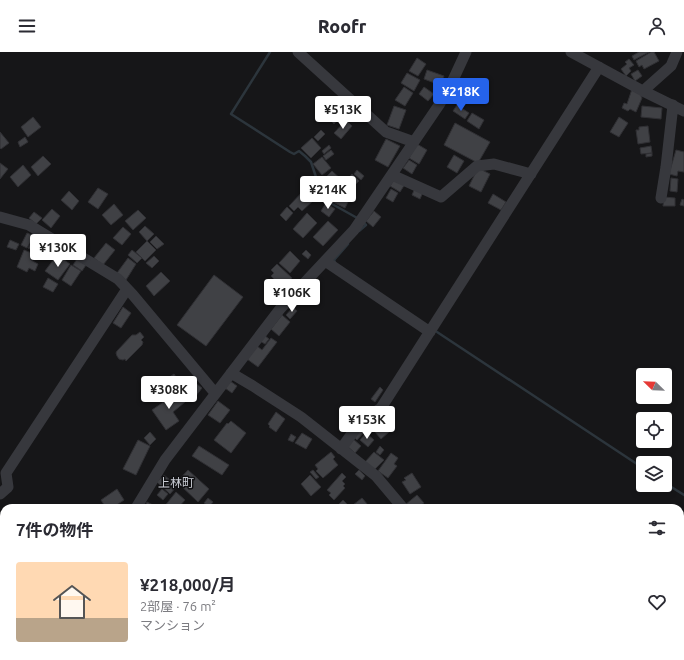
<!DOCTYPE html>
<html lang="ja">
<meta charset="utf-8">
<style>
body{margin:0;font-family:Ubuntu,"Noto Sans JP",sans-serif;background:#f7f7f7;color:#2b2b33;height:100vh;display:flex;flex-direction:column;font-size:15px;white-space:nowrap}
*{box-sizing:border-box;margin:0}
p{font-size:13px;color:#7c7c81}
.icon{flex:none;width:22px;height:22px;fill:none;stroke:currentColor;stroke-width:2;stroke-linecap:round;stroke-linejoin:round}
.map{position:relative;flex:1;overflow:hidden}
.details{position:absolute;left:0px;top:452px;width:684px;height:156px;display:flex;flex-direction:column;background:#fff;border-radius:12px 12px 0 0;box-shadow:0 2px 6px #0003}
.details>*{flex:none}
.needle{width:26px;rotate:293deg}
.tools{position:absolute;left:636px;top:316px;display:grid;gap:8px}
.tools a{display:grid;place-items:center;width:36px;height:36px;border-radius:4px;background:#fff;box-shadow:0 2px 6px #0003;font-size:20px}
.price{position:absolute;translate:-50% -34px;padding:0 9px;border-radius:4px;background:#fff;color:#222;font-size:13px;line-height:26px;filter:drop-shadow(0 1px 2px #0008)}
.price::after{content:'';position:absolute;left:50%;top:24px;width:12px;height:9px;margin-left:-6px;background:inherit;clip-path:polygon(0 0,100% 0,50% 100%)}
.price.current{background:#2563eb;color:#fff}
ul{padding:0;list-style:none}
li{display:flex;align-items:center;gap:12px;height:100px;padding:0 16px}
li span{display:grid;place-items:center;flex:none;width:112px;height:80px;border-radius:4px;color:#555}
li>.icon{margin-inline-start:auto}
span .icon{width:48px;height:48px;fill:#fffc;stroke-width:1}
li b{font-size:17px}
h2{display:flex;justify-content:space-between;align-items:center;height:48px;padding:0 16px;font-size:17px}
header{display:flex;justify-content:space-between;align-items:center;height:52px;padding:0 16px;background:#fff;font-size:18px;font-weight:800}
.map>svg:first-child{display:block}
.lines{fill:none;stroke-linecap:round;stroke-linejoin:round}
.stream{stroke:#2c353c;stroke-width:2.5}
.building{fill:#404145;stroke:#303034}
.minor{stroke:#37383d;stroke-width:11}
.labels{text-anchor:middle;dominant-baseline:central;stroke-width:3;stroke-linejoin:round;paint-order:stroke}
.quarter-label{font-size:12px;fill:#c9ccd4;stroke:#111113}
</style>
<header><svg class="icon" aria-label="menu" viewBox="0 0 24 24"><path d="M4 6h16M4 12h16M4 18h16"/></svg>Roofr<svg class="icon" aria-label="person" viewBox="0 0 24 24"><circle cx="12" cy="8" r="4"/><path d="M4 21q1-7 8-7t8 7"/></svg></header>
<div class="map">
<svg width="684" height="608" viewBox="0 0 684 608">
<rect width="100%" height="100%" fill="#161618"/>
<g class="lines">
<!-- stream -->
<path class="stream" d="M270,0L231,62L290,100L294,102L299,99L305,104L311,110L321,140L325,148L359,167
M359,179L366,173L363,170
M335,211L334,208L348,192
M434,278L643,416
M665,431L684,443"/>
</g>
<!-- building -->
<path class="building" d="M639,0H649L634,8L632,4Z
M651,0H654L659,9L644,17L642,13L639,15L636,9Z
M417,6L426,12L418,24L409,19Z
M629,7L634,13L629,16L631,19L626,24L621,17L627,12L625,10Z
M427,18L444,24L440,33L424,27Z
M638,18L642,24L635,29L631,22Z
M407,21L420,28L414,39L401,31Z
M404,35L413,41L405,54L395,48Z
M424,35L434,42L428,49L419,42Z
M632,37L642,41L641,44L642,46L636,60L630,57L628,59L622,56L624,51L627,52Z
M328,49L342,63L334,72L320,58Z
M457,53L469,61L465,67L453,59Z
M394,54L406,58L399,77L387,73Z
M642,54L662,56L661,67L641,65Z
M472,61L484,68L479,77L467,69Z
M33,65L41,75L28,85L21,75Z
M619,65L628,71L619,85L610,80Z
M346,68L352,74L341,87L334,81Z
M455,71L490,90L478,111L444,93Z
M648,74L650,90L638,92L636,78H639V75Z
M321,78L325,82L318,89L314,85Z
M0,80L9,91L1,97L0,96Z
M25,85L28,90L20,95L18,90Z
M312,86L321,96L311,106L301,96Z
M386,87L400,94L388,115L375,108Z
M417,92L427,98L419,112L409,106Z
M329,93L331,96L324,102L322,99Z
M651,94L652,101L641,102L640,96Z
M331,98L334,102L326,108L323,104Z
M676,98L684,100V120L678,119L677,124L669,122Z
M652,101V104L646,105V102Z
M454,103L464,109L457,121L447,115Z
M43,104L51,112L38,124L31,115Z
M322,105L331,116L322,123L313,112Z
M409,108L417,113L412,122L403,116Z
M0,111L8,117L0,127Z
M23,113L31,123L18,135L10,125Z
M478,116L490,122L481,140L469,134Z
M357,118L364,124L361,128L354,122Z
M332,119L343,129L335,137L324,127Z
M352,122L359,129L348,140L341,134Z
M395,126L405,132L400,140L390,134Z
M671,126L678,127L677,140L670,139Z
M98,136L108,142L98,157L88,150Z
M306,136L316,146L302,159L298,155L294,159L289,154Z
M415,136L423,140L420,147L412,143Z
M391,137L398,141L393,150L386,146Z
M69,139L79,149L72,158L61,148Z
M331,139L349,148L345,156L327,147Z
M493,142L506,150L501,158L488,151Z
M664,145L675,146V154H663Z
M682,147L684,148V154L680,153Z
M326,151L335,157L329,165L321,159Z
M114,152L123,163L111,173L102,163Z
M287,155L293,161L286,169L280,163Z
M52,157L60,164L51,176L42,168Z
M138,158L146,166L133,178L125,169Z
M374,159L381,165L373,175L366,169Z
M34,160L42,166L36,172L29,166Z
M307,161L317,171L303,186L293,177Z
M328,169L338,178L323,194L313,185Z
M145,174L154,182L147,189L139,180Z
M123,175L131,182L122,193L113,186Z
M27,181L34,184L27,196L21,193Z
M37,182L45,188L37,201L28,196Z
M156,184L164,192L157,197L150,190Z
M10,188L19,192L16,198L7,195Z
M147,189L156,198L145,209L136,200Z
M106,191L115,198L103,213L94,206Z
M24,198L34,202L31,208L38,212L35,219L29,216L27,220L17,215Z
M132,198L142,206L137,211L128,203Z
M306,198L311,203L308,207L302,202Z
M290,199L300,209L290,221L279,211Z
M154,204L159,209L152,216L146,211Z
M60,205L70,212L58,228L45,219L54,207L57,209Z
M128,206L136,212L126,228L117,221Z
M77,207L86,213L82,219L73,213Z
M277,212L292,226L283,236L271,224L274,221L271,218Z
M71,213L81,219L71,234L62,228Z
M161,220L170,229L154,244L146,234Z
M214,223L243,245L206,294L177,273Z
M48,226L58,232L53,240L43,235Z
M123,255L131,261L121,276L113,271Z
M293,255L297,259L290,267L286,263Z
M282,263L290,270L279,284L271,277Z
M140,280L144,285L141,288L143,290L142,293L126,309L125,307L123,308L119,307L117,304L116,301L117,299L132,283H136Z
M264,283L269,287L265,292L260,289Z
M271,286L277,290L258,315L247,307L257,294L262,298Z
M174,322L182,334L177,338L168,326Z
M189,326L202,336L192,349L179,339Z
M230,329L237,334L232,341L225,336Z
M380,335L383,338L375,350L371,347Z
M176,338L185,350L173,360L179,369L166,378L152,358L172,344L171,342Z
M218,349L230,358L220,371L208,363Z
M276,360L285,367L276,380L269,375L270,374L268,372Z
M377,366L389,380L381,387L369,373Z
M231,369L246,381L231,401L214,388L227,371L228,372Z
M363,375L366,378L357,388L354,385Z
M150,380L156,387L150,393L144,386Z
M302,381L312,387L306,397L295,391Z
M366,381L374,388L368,395L360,388Z
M291,382L296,385L293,390L288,388Z
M352,386L361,394L355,401L348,395Z
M138,388L150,394L136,423L123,417Z
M199,394L229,413L222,423L192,404Z
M380,394L384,398L380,403L376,400Z
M331,400L335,405L333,407L338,413L323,426L316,419L318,417L315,413Z
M374,400L384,408L374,418L365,410Z
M391,401L398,406L394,412L397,414L388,426L378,419Z
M188,418L209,437L198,450L177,430Z
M313,418L319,425L316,427L310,420Z
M359,418L365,424L362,428L355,422Z
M342,421L346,425L342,429L345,432L343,434L345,436L334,448L329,443L331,441L327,438Z
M412,421L421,435L410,442L402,430L406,428L404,426Z
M164,423L177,434L170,442L157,430Z
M310,423L321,435L311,444L301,432Z
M117,437L124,448L112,456H110L109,454L106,456L101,448Z
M162,437L168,442L163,448L157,443Z
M176,440L185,448L178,456H165L164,455Z
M417,443L424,451L419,455L420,456H408L405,453Z
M208,446L213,450L209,455L204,451Z
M362,446L368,453L365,456H356L353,453Z
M343,448L351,456H337L336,455Z
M147,450L153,453L152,456H144Z
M4,519V536L0,533V525Z
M4,551V575L0,573V558Z
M48,604H49L52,608H42Z
M50,604H61L56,608H54Z
M64,604H74L75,605L71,608H67Z
M77,604H86L88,606L86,608H73Z
M155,604H169L170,606L167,608H157Z
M395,604H409L408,608H394Z
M473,604H486L474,608Z"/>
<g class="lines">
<!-- minor -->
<path class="minor" d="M298,0L386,80L414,90
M571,0L643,39L684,59
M643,39L671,14L677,0
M392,123L441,145L477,114L494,112L531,122
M661,146L666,115L673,53
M0,165L29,173L118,227L133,243L215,341
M325,209L430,280
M231,321L253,334L301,365L376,424L403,456
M341,397L361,369L381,356L599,15
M0,442L8,435L6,421L127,237
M136,456L165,408L280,257L354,178L439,53L453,28L466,0
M0,584L4,585
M680,589L684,587
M130,604V608
M432,604V608
M509,604L510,608
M29,608L30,604"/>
</g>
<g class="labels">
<!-- quarter labels -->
<g class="quarter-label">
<text x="176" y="430">上林町</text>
</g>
</g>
</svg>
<div class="tools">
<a><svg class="needle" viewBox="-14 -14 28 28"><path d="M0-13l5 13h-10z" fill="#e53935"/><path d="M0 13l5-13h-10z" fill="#7c7c81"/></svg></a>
<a><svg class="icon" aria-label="locate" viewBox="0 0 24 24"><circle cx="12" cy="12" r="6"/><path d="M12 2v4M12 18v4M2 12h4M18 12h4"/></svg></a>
<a><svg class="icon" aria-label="layers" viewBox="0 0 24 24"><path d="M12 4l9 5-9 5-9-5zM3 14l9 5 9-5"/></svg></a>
</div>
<b class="price current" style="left:461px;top:60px">¥218K</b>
<b class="price" style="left:343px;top:78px">¥513K</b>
<b class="price" style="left:328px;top:158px">¥214K</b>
<b class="price" style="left:58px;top:216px">¥130K</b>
<b class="price" style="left:292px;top:261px">¥106K</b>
<b class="price" style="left:169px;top:358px">¥308K</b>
<b class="price" style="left:367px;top:388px">¥153K</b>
<section class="details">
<h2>7件の物件<svg class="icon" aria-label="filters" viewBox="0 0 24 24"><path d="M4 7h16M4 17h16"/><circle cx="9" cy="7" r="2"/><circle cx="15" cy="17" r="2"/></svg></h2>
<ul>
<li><span style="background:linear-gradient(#ffd9b3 70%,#b9a48a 0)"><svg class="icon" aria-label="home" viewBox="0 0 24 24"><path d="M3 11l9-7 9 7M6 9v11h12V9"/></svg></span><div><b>¥218,000/月</b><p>2部屋 · 76 m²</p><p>マンション</p></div><svg class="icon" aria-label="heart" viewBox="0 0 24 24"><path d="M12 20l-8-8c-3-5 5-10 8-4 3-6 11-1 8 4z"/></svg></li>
</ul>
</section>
</div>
